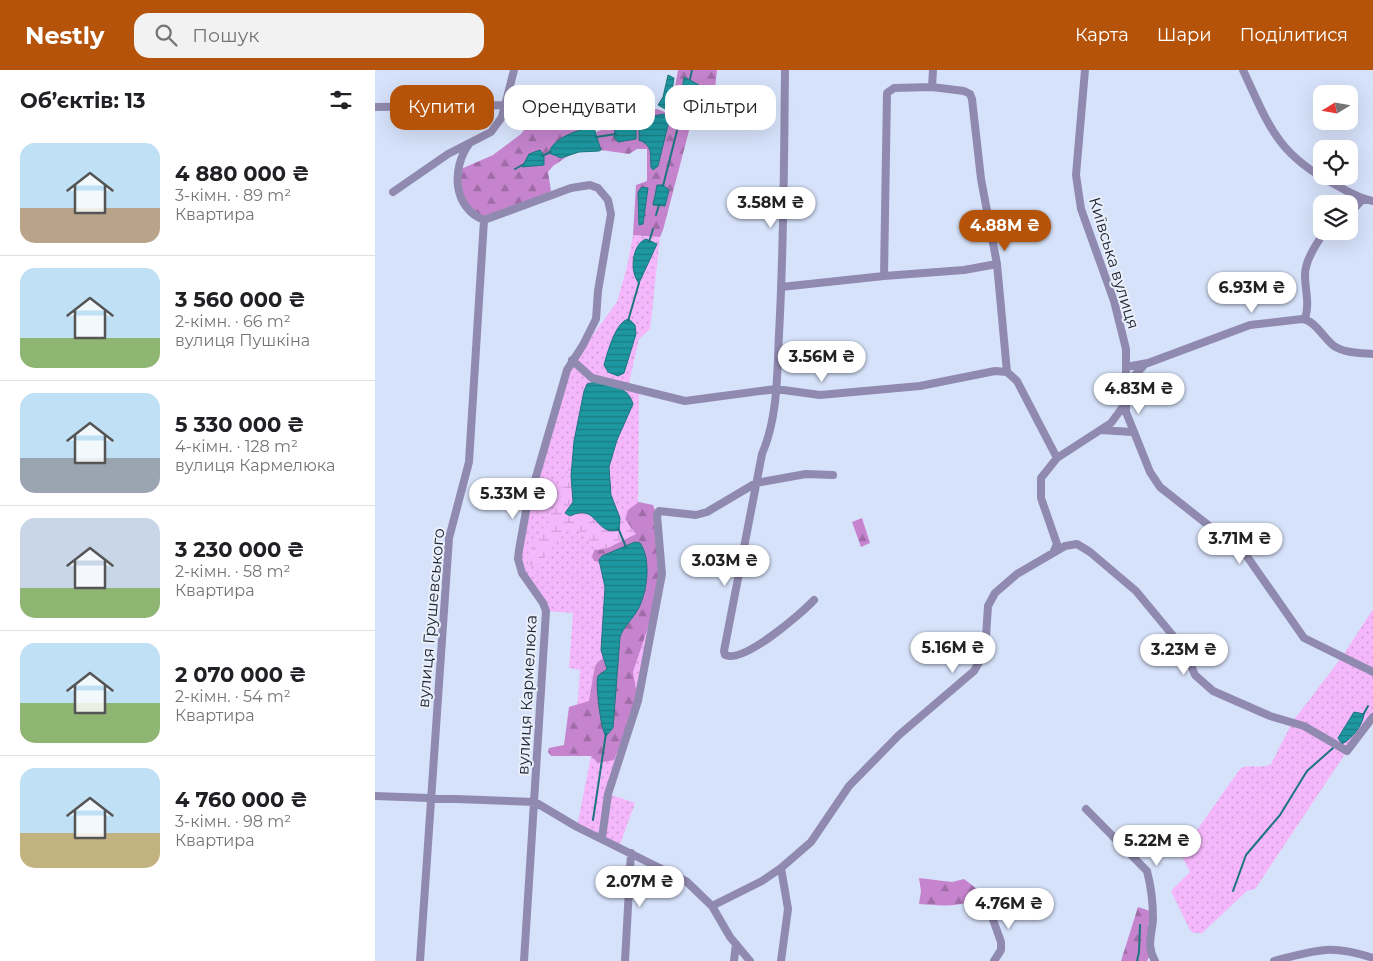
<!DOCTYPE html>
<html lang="uk">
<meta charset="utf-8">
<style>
body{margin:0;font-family:Montserrat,sans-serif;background:#f2f2f2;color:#202124;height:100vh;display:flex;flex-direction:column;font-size:19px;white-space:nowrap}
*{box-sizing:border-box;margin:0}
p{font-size:16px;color:#757577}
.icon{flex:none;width:28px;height:28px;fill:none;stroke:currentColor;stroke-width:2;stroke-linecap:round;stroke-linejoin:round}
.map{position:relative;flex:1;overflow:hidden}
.drawer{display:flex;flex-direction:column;background:#fff;width:375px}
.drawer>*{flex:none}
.banner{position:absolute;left:15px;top:15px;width:475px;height:45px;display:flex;gap:10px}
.needle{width:32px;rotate:259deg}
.buttons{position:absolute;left:938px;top:15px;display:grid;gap:10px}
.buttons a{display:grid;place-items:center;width:45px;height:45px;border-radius:10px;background:#fff;box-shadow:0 5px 20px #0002;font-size:25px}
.price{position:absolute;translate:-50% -42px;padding:0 11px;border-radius:18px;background:#fff;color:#222;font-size:16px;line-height:32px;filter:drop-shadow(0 1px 2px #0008)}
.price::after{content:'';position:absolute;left:50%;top:30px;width:15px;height:11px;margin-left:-8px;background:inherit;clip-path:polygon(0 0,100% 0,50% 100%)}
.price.on{background:#b45309;color:#fff}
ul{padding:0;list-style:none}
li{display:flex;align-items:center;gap:15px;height:125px;padding:0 20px}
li+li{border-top:1px solid #e0e0e0}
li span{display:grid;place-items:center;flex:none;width:140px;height:100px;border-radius:15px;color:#555}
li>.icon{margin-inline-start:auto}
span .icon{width:60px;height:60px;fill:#fffc;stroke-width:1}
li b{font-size:21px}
h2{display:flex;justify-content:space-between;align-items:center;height:60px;padding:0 20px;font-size:21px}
.tag{padding:0 18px;border-radius:15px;background:#fff;box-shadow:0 5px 20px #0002;font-size:18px;line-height:45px}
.tag.on{background:#b45309;color:#fff}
header{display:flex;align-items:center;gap:30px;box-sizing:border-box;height:70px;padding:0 25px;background:#b45309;color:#fff}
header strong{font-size:24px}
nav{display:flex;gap:28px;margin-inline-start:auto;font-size:18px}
.search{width:350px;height:45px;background:#f2f2f2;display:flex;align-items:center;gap:12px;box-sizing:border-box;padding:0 18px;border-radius:15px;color:#757577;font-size:19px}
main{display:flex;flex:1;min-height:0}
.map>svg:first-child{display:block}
.grass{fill:url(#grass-dots)}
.forest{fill:url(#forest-firs)}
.wetland{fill:url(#wetland-marsh)}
.water{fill:url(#water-rules);stroke:#1d757e}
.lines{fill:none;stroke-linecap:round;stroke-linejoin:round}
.stream{stroke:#1d757e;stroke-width:2}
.minor{stroke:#918ab0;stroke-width:8}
.labels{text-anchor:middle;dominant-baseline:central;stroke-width:4;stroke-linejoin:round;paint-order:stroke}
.street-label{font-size:16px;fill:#1d222d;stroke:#e9effb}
</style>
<header>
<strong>Nestly</strong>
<div class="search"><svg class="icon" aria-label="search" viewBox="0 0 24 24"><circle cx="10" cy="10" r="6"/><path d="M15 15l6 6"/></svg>Пошук</div>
<nav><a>Карта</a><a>Шари</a><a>Поділитися</a></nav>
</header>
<main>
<section class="drawer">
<h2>Об’єктів: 13<svg class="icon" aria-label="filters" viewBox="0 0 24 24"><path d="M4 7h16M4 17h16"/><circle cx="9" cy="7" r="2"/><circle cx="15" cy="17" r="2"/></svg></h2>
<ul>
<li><span style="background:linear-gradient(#bfe0f5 65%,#b9a48a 0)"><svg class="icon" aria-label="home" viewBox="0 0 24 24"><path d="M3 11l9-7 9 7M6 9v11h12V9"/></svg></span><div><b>4 880 000 ₴</b><p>3-кімн. · 89 m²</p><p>Квартира</p></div></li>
<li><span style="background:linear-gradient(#bfe0f5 70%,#8fb573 0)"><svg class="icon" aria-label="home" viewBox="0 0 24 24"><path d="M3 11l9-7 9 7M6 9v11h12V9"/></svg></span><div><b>3 560 000 ₴</b><p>2-кімн. · 66 m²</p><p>вулиця Пушкіна</p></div></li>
<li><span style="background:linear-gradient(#bfe0f5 65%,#9aa5b1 0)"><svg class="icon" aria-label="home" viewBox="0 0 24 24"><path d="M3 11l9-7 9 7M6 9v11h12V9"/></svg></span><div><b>5 330 000 ₴</b><p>4-кімн. · 128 m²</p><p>вулиця Кармелюка</p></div></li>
<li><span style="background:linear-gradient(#c9d6e8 70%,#8fb573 0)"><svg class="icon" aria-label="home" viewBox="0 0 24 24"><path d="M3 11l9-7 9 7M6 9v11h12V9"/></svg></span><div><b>3 230 000 ₴</b><p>2-кімн. · 58 m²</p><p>Квартира</p></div></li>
<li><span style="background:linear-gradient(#bfe0f5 60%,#8fb573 0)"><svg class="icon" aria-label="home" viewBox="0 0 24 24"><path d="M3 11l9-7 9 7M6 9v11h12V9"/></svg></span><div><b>2 070 000 ₴</b><p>2-кімн. · 54 m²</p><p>Квартира</p></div></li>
<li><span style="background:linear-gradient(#bfe0f5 65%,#c2b280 0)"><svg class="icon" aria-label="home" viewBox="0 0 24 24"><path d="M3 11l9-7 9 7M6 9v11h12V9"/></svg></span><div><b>4 760 000 ₴</b><p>3-кімн. · 98 m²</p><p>Квартира</p></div></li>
</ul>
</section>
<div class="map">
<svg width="998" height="891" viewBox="0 0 998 891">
<defs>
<pattern id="grass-dots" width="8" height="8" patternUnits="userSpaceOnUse" patternTransform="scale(1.25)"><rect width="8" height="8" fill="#f4b7fb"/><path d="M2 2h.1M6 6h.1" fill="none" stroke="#d19dd7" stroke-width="1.8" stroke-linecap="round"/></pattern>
<pattern id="forest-firs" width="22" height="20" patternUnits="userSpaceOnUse" patternTransform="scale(1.25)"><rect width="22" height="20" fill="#c584cd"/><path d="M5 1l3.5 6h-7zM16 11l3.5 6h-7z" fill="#9f6ca7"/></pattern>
<pattern id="wetland-marsh" width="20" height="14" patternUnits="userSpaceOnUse" patternTransform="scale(1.25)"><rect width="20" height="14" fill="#f4b7fb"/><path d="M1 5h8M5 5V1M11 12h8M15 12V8" fill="none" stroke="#d19dd7"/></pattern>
<pattern id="water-rules" width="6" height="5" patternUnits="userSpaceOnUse" patternTransform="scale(1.25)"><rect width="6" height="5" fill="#1d98a1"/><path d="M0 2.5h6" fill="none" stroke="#197c84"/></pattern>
</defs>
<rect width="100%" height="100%" fill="#d6e2fa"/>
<!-- grass -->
<path class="grass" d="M258,165L285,167L275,259L264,269L254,313L264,319L263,439L288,493L263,631L234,724L260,733L244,777L202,757L216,686L199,684L205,600L194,598L198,543L171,541L151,512L144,480L192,300L242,232L252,197Z
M998,539V647L972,681L880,819L872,821L827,863H818L815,860L796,821L815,802L808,788V780L865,699C875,693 886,700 896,694L918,651L967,587Z"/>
<!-- forest -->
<path class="forest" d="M303,0H342L340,19L334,31H326L319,50L316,53L288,160L285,167L258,165L261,115L272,111V79H262L254,84L226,80L221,62L247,52L261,53L273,39H282L295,44Z
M192,47H209L213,50V55L180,77L179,86L188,88L196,84L178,96L173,102L176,121L165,130L109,150L85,126L86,99L118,85L146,64L155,52L179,51Z
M264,432L278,435L282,445L288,493L278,542L258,602L263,631L239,690L223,693L216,686H176L173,682L174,678L189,675L194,637L214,631L220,596L225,590L228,589L245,567L257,541L226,492L219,491L217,486L220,479C244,468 246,465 253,440Z
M487,448L495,473L486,477L477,452Z
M544,808L577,812L589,809L606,822C595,840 563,835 544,834L546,821Z
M763,837L775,841L772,869L777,881L772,891H746Z"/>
<!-- wetland -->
<path class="wetland" d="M199,382C197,403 197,424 197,445L209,441L239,446L235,416L239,434L261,464L231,479L221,480L204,461L196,459C179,467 173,495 154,496L152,488L185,427Z"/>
<!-- water -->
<path class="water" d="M293,5L299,8L294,41L283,35L288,27Z
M309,7L324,15V29L307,20Z
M289,44L294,51L283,96L278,100L276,97C275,83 278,76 264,70V58L271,56L272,47Z
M252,55L261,58V69L243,72L239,67L240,59Z
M215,58H219L226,80L224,81L204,82L186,88L174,83C177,69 201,60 215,58Z
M165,80L169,85V95L147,97L154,84Z
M282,115H288L294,120L290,136L278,135Z
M267,117L273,118L268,154L264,155L263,122Z
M271,169L282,174L264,213C254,202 257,174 271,169Z
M254,249L260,255L261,264L249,303L243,306L233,302L229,295C232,284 241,250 254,249Z
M220,312C237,316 253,316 258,334L242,370L234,397L236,425L245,448L244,460C220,467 223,432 195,446L190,443L198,432L196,406L199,371L209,321L212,314Z
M260,472L265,473C277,489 272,525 262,541C256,551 249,556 245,567L238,658L231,666C226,662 220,612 223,606L232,599L226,580L230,517L224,490L227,486Z
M979,642L989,644C988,655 977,669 967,674L963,668Z"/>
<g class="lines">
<!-- stream -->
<path class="stream" d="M315,9L317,0
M309,33L311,23
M293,52L305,47
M221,67L241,64
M167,86L176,82
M140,99L149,94
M288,116L306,45
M281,145L284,135
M274,172L278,159
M253,251L264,213
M243,458L251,477
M988,645L993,636
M218,750L231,663
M858,821L871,785L905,745L932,701L958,678
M762,891L764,882L765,855"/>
<!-- minor -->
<path class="minor" d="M410,0C409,88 409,176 404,264C402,304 403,347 387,384L349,581L350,585C368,594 426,544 439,530
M710,0L701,105L706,139L739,231L751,279V342L775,402L785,417L871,485L929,568L998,602
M868,0C894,56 902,84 959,114C972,121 984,129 998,131
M557,17L558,0
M0,37L131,35
M18,122L73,84L116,62L127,47L139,0
M974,144L988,129
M109,150L196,118L215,115L223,118L233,130L236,144L223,221L221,249L208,275L192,300L151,441L144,480L143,489L147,503L168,533L171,541L149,891
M509,206L512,23L519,18L557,17L589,21L595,24L597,29L606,109L622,194L632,302L642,311L682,388
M406,217L509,206L589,200L622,194
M930,249C935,233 930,221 930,205C930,190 942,173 950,161
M197,290L217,308L310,331L401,319L445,325L545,316L620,301L632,302
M751,297L773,293L875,255L927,249C940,250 949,269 959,276C969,283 986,283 998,284
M750,316L770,294
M726,360L757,362
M678,483L690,476L702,474L715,482L761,521L809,579L820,605L838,621L895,646L929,656L972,681L998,647
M0,726L160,732L202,757L311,811L337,836L355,867L375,891
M711,739L772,801C776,816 778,834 778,849C777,865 771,876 780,891
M227,768L233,724L263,631L287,504L282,445L284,441L321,445L332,442L381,413L431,404L458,405
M610,827L626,872V880L619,891
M337,836L387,811L406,798
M45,891L74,468L94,392L109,150C78,138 76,99 94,74
M250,891L256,783
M359,891L361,874
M406,891L413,839L406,798L436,772L474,716L524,665L599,601L610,582L613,536L620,523L642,504L678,483L682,474L666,428V408L682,388L736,353L750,334
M899,891C941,880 955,874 998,888"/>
</g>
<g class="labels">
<!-- street labels -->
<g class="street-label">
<text transform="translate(739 193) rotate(73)">Київська вулиця</text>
<text transform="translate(56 548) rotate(-85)">вулиця Грушевського</text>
<text transform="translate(152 625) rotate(-87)">вулиця Кармелюка</text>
</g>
</g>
</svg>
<div class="buttons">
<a><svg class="needle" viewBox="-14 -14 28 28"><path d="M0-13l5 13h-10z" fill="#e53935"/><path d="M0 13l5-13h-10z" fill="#757577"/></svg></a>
<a><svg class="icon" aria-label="locate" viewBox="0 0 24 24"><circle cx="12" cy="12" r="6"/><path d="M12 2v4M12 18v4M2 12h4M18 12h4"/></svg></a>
<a><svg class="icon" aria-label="layers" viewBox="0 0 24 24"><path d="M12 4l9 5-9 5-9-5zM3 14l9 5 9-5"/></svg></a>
</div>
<b class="price" style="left:396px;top:159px">3.58M ₴</b>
<b class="price on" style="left:630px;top:182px">4.88M ₴</b>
<b class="price" style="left:877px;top:244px">6.93M ₴</b>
<b class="price" style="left:447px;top:313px">3.56M ₴</b>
<b class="price" style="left:764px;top:345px">4.83M ₴</b>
<b class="price" style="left:138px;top:450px">5.33M ₴</b>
<b class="price" style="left:865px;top:495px">3.71M ₴</b>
<b class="price" style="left:350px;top:517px">3.03M ₴</b>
<b class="price" style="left:578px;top:604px">5.16M ₴</b>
<b class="price" style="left:809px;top:606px">3.23M ₴</b>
<b class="price" style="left:782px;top:797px">5.22M ₴</b>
<b class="price" style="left:265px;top:838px">2.07M ₴</b>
<b class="price" style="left:634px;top:860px">4.76M ₴</b>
<div class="banner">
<a class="tag on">Купити</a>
<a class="tag">Орендувати</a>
<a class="tag">Фільтри</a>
</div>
</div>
</main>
